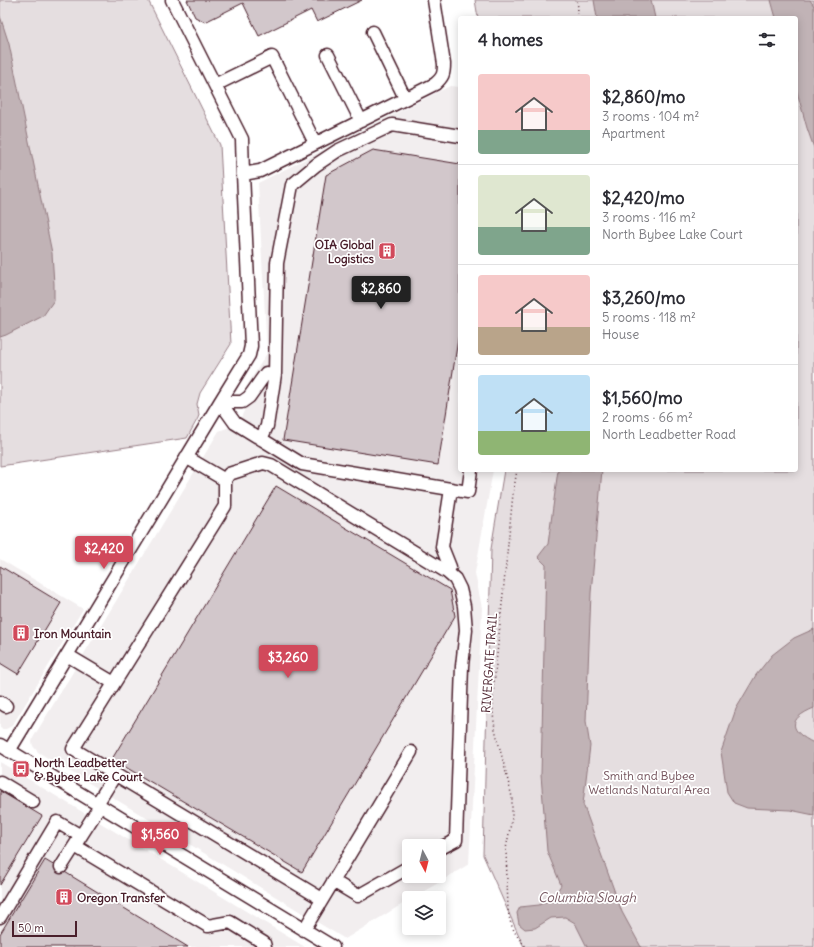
<!DOCTYPE html>
<meta charset="utf-8">
<style>
body{margin:0;font-family:Delius,sans-serif;background:#f2f2f3;color:#2b2b33;height:100vh;display:flex;flex-direction:column;font-size:15px;white-space:nowrap}
*{box-sizing:border-box;margin:0}
p{font-size:13px;color:#7c7c81}
.icon{flex:none;width:22px;height:22px;fill:none;stroke:currentColor;stroke-width:2;stroke-linecap:round;stroke-linejoin:round}
.map{position:relative;flex:1;overflow:hidden}
.sheet{position:absolute;left:458px;top:16px;width:340px;height:456px;display:flex;flex-direction:column;background:#fff;border-radius:4px;box-shadow:0 2px 10px #0003}
.sheet>*{flex:none}
.needle{width:26px;rotate:173deg}
.buttons{position:absolute;left:402px;top:839px;display:grid;gap:8px}
.buttons a{display:grid;place-items:center;width:44px;height:44px;border-radius:4px;background:#fff;box-shadow:0 2px 10px #0003;font-size:20px}
.scale{position:absolute;left:12px;bottom:10px;width:65px;box-sizing:border-box;padding-left:4px;border:2px solid #4a1f2b;border-top:0;font-size:11px;line-height:14px;white-space:nowrap;color:#4a1f2b;-webkit-text-stroke:3px #fff;paint-order:stroke}
.price{position:absolute;translate:-50% -34px;padding:0 9px;border-radius:4px;background:#d1495b;color:#fff;font-size:13px;line-height:26px;filter:drop-shadow(0 1px 2px #0008)}
.price::after{content:'';position:absolute;left:50%;top:24px;width:12px;height:9px;margin-left:-6px;background:inherit;clip-path:polygon(0 0,100% 0,50% 100%)}
.price.active{background:#222;color:#fff}
ul{padding:0;list-style:none}
li{display:flex;align-items:center;gap:12px;height:100px;padding:0 20px}
li+li{border-top:1px solid #e1e1e2}
li span{display:grid;place-items:center;flex:none;width:112px;height:80px;border-radius:4px;color:#555}
li>.icon{margin-inline-start:auto}
span .icon{width:48px;height:48px;fill:#fffc;stroke-width:1}
li b{font-size:17px}
h2{display:flex;justify-content:space-between;align-items:center;height:48px;padding:0 20px;font-size:17px}
.map>svg:first-child{display:block}
.built{fill:#f2eeef;fill-rule:evenodd}
.green{fill:#e5dee0;stroke:#987e86}
.water{fill:#c1b3b6;stroke:#91787e}
.building{fill:#d2c7cb;stroke:#4a1f2b}
.lines{fill:none;stroke-linecap:round;stroke-linejoin:round}
.minor-casing{stroke:#4a1f2b;stroke-width:15}
.path{stroke:#4a1f2b;stroke-width:1.5;stroke-dasharray:1 3;stroke-linecap:butt}
.minor{stroke:#fff;stroke-width:12}
.labels{text-anchor:middle;dominant-baseline:central;stroke-width:3.5;stroke-linejoin:round;paint-order:stroke}
.poi-label{font-size:12px;font-weight:bold;fill:#4a1f2b;stroke:#fff;text-anchor:start}
.street-label{font-size:12px;fill:#4a1f2b;stroke:#fff}
.park-label{font-size:12px;fill:#714f58;stroke:#fff}
.water-label{font-size:13px;font-style:italic;fill:#74535c;stroke:#fff}
</style>
<div class="map">
<svg width="814" height="947" viewBox="0 0 814 947">
<rect width="100%" height="100%" fill="#fff"/>
<filter id="ink" filterUnits="userSpaceOnUse"><feTurbulence type="fractalNoise" baseFrequency=".025" numOctaves="2"/><feDisplacementMap in="SourceGraphic" scale="8" xChannelSelector="R" yChannelSelector="G"/><feConvolveMatrix kernelMatrix="1 2 1 2 8 2 1 2 1" color-interpolation-filters="sRGB"/></filter>
<g filter="url(#ink)">
<!-- built -->
<path class="built" d="M450,86L460,87V470H493L475,573L482,608L469,864L413,898H409V900L345,939L322,925L38,752L33,746L32,742L33,738L219,431L232,426L240,420L244,411L245,404L244,396L242,394L267,353L258,183ZM409,846H439V876H409Z
M0,559L83,609L12,726L6,729H2L0,728Z
M0,762L300,944L305,947H0Z"/>
<!-- green -->
<path class="green" d="M0,0H148L220,145L231,344L200,393L197,404L199,415L198,418L187,438L0,466Z
M475,0H814V947H524L483,855L491,549L504,470H796V18H478Z"/>
<!-- water -->
<path class="water" d="M594,0H651L655,18H597Z
M771,0H810L814,6V148L807,128L796,88V18H776Z
M0,16L9,44L52,253L54,284V300L43,316L6,335L0,337Z
M558,470H602L591,593L586,721L590,746L583,804L622,912L641,947H587L575,923L565,917L551,918L535,928L525,929L519,924L517,913L520,907L539,905L553,898L561,885L547,851L541,775L546,565L538,557L548,544Z
M814,629V708C787,719 789,731 814,743V815L790,810L747,808L734,803L727,792L721,752L736,709L756,675L772,655L794,638Z"/>
<!-- building -->
<path class="building" d="M187,0H362L317,22L311,10L259,36L243,3L205,22L195,17Z
M373,150L460,164V327L438,465L283,440L326,175Z
M276,486L450,590L455,616L302,872L112,759Z
M0,566L61,603L18,674L0,663Z
M0,791L42,816L0,885Z
M45,860L188,947H0V934Z"/>
<g class="lines">
<defs>
<path id="minor" d="M172,0L242,139L243,174
M373,32L405,98
M328,55L361,121
M215,85L272,57L315,143
M220,402L235,423L302,464L468,492L471,470
M220,402H242L249,397L266,373L275,374
M261,439L267,426L275,374L277,263L292,185L316,165L337,151L392,125L460,136
M186,457L225,480
M447,572L450,567L442,547L451,489
M67,655L114,683
M0,702L6,706
M0,745L333,947
M9,751L220,402L249,355L251,346L243,174L260,171L435,84C443,77 444,74 444,64L434,0
M0,782L33,802
M97,804L115,775
M75,846L208,926L230,922L264,943L265,947
M61,867L100,806
M333,881L358,896L409,867
M322,899L73,749L225,506V480L229,474L263,463L271,465L447,572L455,579L460,589L464,606L466,630L462,666L456,840L439,849
M0,917L57,822L81,836
M304,930L411,752"/>
</defs>
<!-- minor casing -->
<use href="#minor" class="minor-casing"/>
<!-- path -->
<path class="path" d="M577,18L578,8L577,0
M517,470L513,494L493,694V714L495,729L512,797V818L506,849L508,909C510,927 515,934 526,947"/>
<!-- minor -->
<use href="#minor" class="minor"/>
</g>
</g>
<!-- icons -->
<defs>
<symbol id="building-square" viewBox="-11 -11 22 22"><rect x="-9" y="-9" width="18" height="18" rx="4" fill="#d1495b" stroke="#fff"/><path d="M-4-6H4V6H1V3H-1V6H-4ZM-2.5-4.3h1.7v1.8h-1.7ZM.8-4.3h1.7v1.8H.8ZM-2.5-1h1.7V.8h-1.7ZM.8-1h1.7V.8H.8Z" fill="#fff"/></symbol>
<symbol id="bus-square" viewBox="-11 -11 22 22"><rect x="-9" y="-9" width="18" height="18" rx="4" fill="#d1495b" stroke="#fff"/><path d="M-5-6H5V4H4V6H2V4H-2V6H-4V4H-5ZM-3.5-4V0h7V-4ZM-3.5 1.2v1.5H-2V1.2ZM2 1.2v1.5H3.5V1.2Z" fill="#fff"/></symbol>
</defs>
<g fill-rule="evenodd">
<use href="#building-square" x="377" y="241" width="20" height="20"/>
<use href="#building-square" x="11" y="623" width="20" height="20"/>
<use href="#bus-square" x="11" y="759" width="20" height="20"/>
<use href="#building-square" x="54" y="887" width="20" height="20"/>
</g>
<g class="labels">
<!-- poi labels -->
<g class="poi-label">
<text x="374" y="244" text-anchor="end">OIA Global<tspan x="374" dy="14">Logistics</tspan></text>
<text x="34" y="633">Iron Mountain</text>
<text x="34" y="762">North Leadbetter<tspan x="34" dy="14">&amp; Bybee Lake Court</tspan></text>
<text x="77" y="897">Oregon Transfer</text>
</g>
<!-- street labels -->
<g class="street-label">
<text transform="translate(489 663) rotate(-86)">RIVERGATE TRAIL</text>
</g>
<!-- park labels -->
<g class="park-label">
<text x="649" y="775">Smith and Bybee<tspan x="649" dy="14">Wetlands Natural Area</tspan></text>
</g>
<!-- water labels -->
<g class="water-label">
<text x="587" y="897">Columbia Slough</text>
</g>
</g>
</svg>
<div class="buttons">
<a><svg class="needle" viewBox="-14 -14 28 28"><path d="M0-13l5 13h-10z" fill="#e53935"/><path d="M0 13l5-13h-10z" fill="#7c7c81"/></svg></a>
<a><svg class="icon" aria-label="layers" viewBox="0 0 24 24"><path d="M12 4l9 5-9 5-9-5zM3 14l9 5 9-5"/></svg></a>
</div>
<div class="scale">50 m</div>
<b class="price active" style="left:381px;top:310px">$2,860</b>
<b class="price" style="left:104px;top:570px">$2,420</b>
<b class="price" style="left:288px;top:679px">$3,260</b>
<b class="price" style="left:160px;top:856px">$1,560</b>
<section class="sheet">
<h2>4 homes<svg class="icon" aria-label="filters" viewBox="0 0 24 24"><path d="M4 7h16M4 17h16"/><circle cx="9" cy="7" r="2"/><circle cx="15" cy="17" r="2"/></svg></h2>
<ul>
<li><span style="background:linear-gradient(#f6c9c9 70%,#7fa58c 0)"><svg class="icon" aria-label="home" viewBox="0 0 24 24"><path d="M3 11l9-7 9 7M6 9v11h12V9"/></svg></span><div><b>$2,860/mo</b><p>3 rooms · 104 m²</p><p>Apartment</p></div></li>
<li><span style="background:linear-gradient(#dfe7d0 65%,#7fa58c 0)"><svg class="icon" aria-label="home" viewBox="0 0 24 24"><path d="M3 11l9-7 9 7M6 9v11h12V9"/></svg></span><div><b>$2,420/mo</b><p>3 rooms · 116 m²</p><p>North Bybee Lake Court</p></div></li>
<li><span style="background:linear-gradient(#f6c9c9 65%,#b9a48a 0)"><svg class="icon" aria-label="home" viewBox="0 0 24 24"><path d="M3 11l9-7 9 7M6 9v11h12V9"/></svg></span><div><b>$3,260/mo</b><p>5 rooms · 118 m²</p><p>House</p></div></li>
<li><span style="background:linear-gradient(#bfe0f5 70%,#8fb573 0)"><svg class="icon" aria-label="home" viewBox="0 0 24 24"><path d="M3 11l9-7 9 7M6 9v11h12V9"/></svg></span><div><b>$1,560/mo</b><p>2 rooms · 66 m²</p><p>North Leadbetter Road</p></div></li>
</ul>
</section>
</div>
